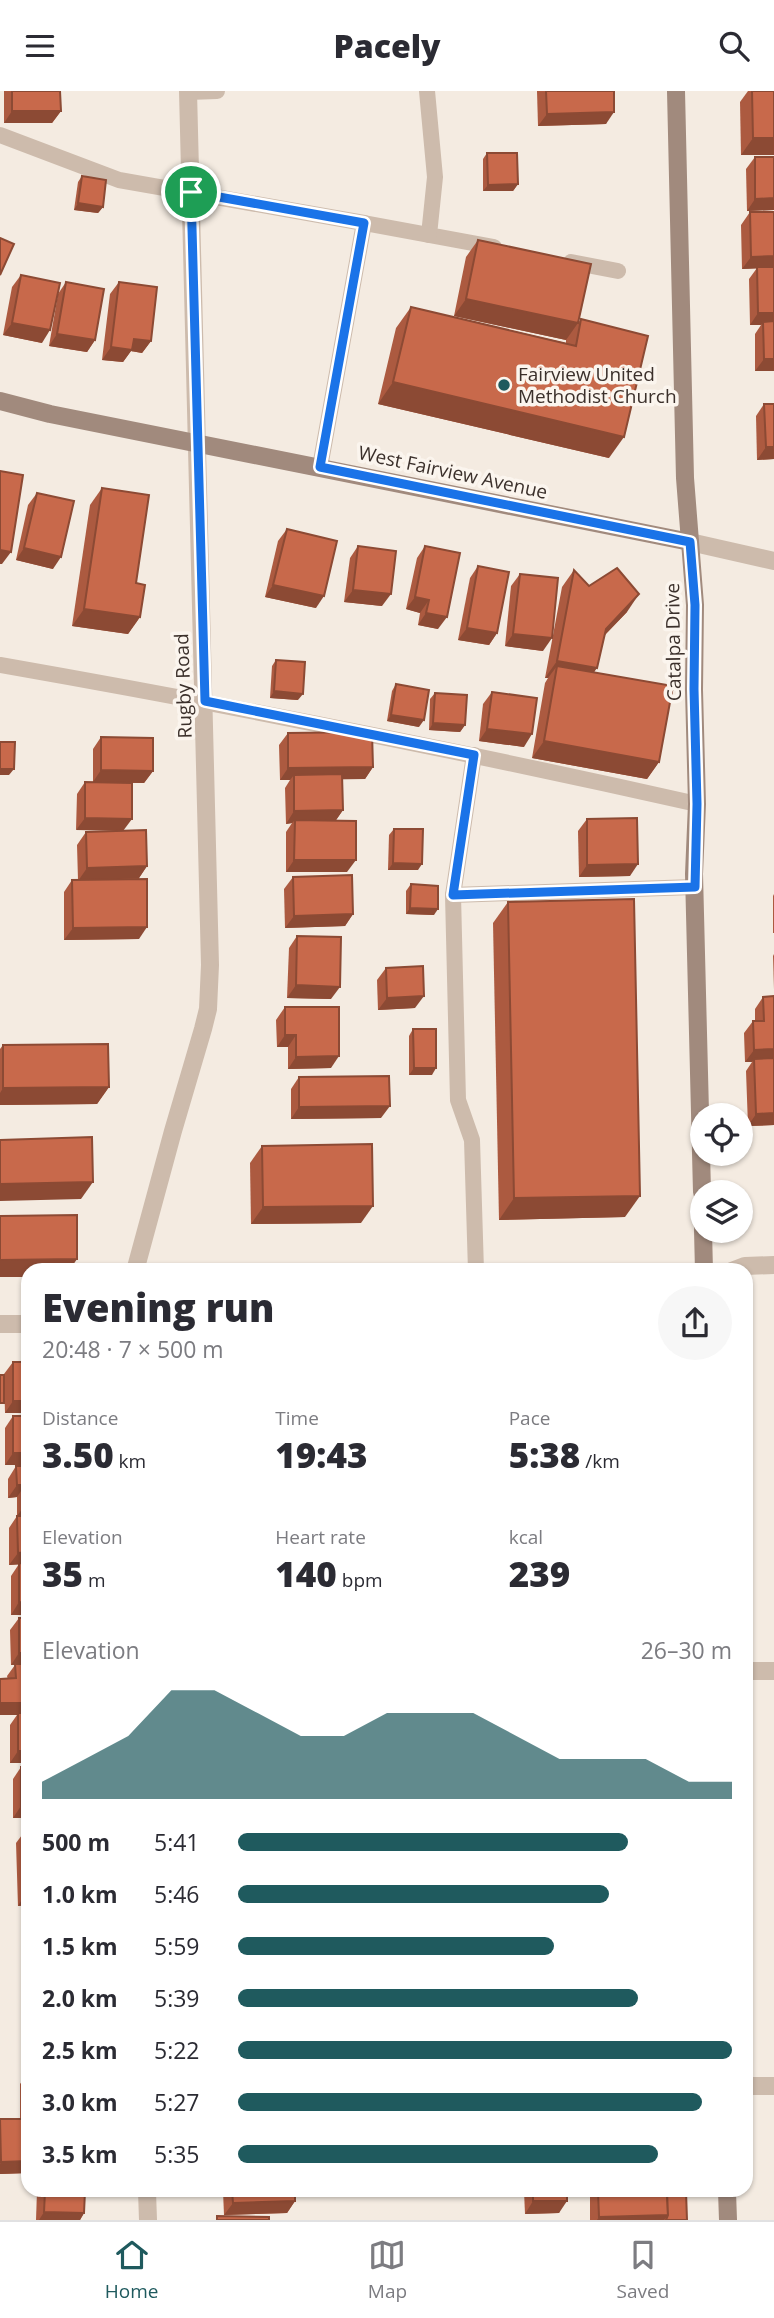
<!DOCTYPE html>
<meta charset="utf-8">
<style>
:root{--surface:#fff;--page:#f7f7f7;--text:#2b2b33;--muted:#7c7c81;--line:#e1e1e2;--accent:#1f5a5e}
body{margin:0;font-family:"Open Sans",sans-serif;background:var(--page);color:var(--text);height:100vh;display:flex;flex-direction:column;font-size:26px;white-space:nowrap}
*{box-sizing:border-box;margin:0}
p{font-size:23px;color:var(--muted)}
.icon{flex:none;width:38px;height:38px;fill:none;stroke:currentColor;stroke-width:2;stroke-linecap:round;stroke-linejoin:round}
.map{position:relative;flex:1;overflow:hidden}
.details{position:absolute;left:21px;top:1172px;width:732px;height:934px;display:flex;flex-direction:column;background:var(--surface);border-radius:21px;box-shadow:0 2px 5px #0004}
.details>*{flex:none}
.tools{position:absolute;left:690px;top:1012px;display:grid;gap:14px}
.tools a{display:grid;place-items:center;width:63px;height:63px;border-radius:50%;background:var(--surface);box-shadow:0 2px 5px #0004;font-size:35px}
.pin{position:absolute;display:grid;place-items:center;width:60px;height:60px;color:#fff;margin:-30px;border:4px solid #fff;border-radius:50%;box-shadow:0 2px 7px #0007}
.round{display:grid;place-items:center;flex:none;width:74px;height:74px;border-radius:37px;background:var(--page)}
.overview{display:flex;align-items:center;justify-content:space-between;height:119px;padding:0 21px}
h1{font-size:38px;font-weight:800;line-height:52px}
.metrics{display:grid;grid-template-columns:repeat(3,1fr);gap:10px;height:119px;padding:7px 21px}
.metrics div{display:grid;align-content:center}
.metrics b{font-size:35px;font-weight:800}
.metrics small{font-size:19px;font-weight:400}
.metrics p{font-size:19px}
.chart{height:196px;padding:14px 21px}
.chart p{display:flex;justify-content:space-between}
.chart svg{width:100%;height:126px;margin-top:7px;fill:var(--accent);opacity:.7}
ul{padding:0 21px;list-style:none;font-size:23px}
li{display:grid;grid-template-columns:112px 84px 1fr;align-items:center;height:52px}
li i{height:18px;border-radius:9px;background:var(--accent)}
header{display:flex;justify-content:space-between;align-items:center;height:91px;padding:0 21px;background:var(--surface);font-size:32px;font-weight:800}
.menu{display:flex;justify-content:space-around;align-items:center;height:98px;border-top:2px solid var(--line);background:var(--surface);font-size:19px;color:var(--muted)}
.menu a{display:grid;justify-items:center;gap:4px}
.menu .on{color:var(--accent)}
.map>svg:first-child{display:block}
</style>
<header><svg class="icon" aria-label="menu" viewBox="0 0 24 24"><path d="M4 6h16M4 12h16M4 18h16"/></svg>Pacely<svg class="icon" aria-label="search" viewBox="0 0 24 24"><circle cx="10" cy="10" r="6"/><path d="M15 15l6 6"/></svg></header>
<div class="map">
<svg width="774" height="2129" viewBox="0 0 774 2129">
<rect width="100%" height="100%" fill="#f4ebe1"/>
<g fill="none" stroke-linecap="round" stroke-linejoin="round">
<g stroke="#cdbbac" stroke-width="16">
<path d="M427 0 435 86 429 144 494 156"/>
<path d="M188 1 217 0"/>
<path d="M0 44 119 89 364 132 320 376"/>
<path d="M364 132 429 144"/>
<path d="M571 171 618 180"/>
<path d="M0 574C233 615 466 661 697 713"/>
<path d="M453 804 474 664"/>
<path d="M476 1180 472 1049 458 1009 453 804 694 796"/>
</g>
<g stroke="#cdbbac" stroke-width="18">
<path d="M690 451 774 470"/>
<path d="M135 1180 173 1040 203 938 208 918 210 874 188 0"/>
<path d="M732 1180 745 1175 774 1174"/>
<path d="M0 1233H28"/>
<path d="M746 1580H774"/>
<path d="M746 1995H774"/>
<path d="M147 2100 148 2129"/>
</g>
<g stroke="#a18a7d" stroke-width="18">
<path d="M676 0 685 387 695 514 694 599 697 713 694 783 702 1101"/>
<path d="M0 310 50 323 690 451"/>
<path d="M703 1139 704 1180"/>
<path d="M727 2100 728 2129"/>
</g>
</g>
<g fill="#ac5a40">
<path d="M4 0H60L61 20 52 32H4Z"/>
<path d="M537 0H614L606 33 538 35Z"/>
<path d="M748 0H774V64H741L740 11Z"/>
<path d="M487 62 518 93 513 100H483V68Z"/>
<path d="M755 66H774V119L747 120 746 78Z"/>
<path d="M82 85 103 116 98 122 74 119 78 91Z"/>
<path d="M750 121H774V280H755V243L761 234H750L749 188 757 177 742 178 741 134Z"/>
<path d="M478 149 578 232 581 228 609 367 378 313 396 237 411 216 566 252V249L454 225 466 166Z"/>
<path d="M21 184 42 252 3 244 12 196Z"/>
<path d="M66 191 95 249 87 261 49 255 58 203Z"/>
<path d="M119 191 151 250 142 262 131 260 123 271 102 269 110 203Z"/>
<path d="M764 313H774V368L757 369 756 325Z"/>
<path d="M102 397 136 492 140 526 128 543 72 535 90 414Z"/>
<path d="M37 402 53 478 16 469 28 414Z"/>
<path d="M287 438 316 517 265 506 278 450Z"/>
<path d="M358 455 382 515 344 511 350 467Z"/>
<path d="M425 455 438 538 418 534 420 522 406 518 417 467Z"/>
<path d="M478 475 497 542 489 554 458 549 470 487Z"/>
<path d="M574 479 589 495 627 521 605 544 594 581 659 671 647 688 532 667 545 592 548 587H545L562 496Z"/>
<path d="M520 483 543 560 505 555 511 495Z"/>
<path d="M276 569 298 609 270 607 272 575Z"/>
<path d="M396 593 419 636 387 630 392 600Z"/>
<path d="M492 601 524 656 479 650 483 613Z"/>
<path d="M435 602 465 634 460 641 429 639 430 608Z"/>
<path d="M288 642 373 676 365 688H342L343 719 336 729 347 781H286V741L292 732 286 733 285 697 290 689H280L279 654Z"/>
<path d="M101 646 153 680 144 692H132L76 739 77 703 85 691H93V658Z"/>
<path d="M587 728 630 785 579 786 578 740Z"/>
<path d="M394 738 418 779H388L389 744Z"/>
<path d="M86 741 147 775 139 787V848L64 849V801L72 789H78L77 754Z"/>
<path d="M293 786 353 823 345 835 285 837 284 798Z"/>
<path d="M411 793 434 824 406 823V800Z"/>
<path d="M774 803V842H773V805Z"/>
<path d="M508 811 625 1126 499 1129 493 832Z"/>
<path d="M297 845 331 908 287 907 289 857Z"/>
<path d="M774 863V899L773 865Z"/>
<path d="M386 877 415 917 378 919 377 889Z"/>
<path d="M763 906 774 1034 748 1035 746 980 752 971H745L744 942 753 930H755V918Z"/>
<path d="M285 916 331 977 288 978V956H277L276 929Z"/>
<path d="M413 938 432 984H409V945Z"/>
<path d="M3 954 109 996 97 1013 0 1014V958Z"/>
<path d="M299 986 381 1027 291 1028V998Z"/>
<path d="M262 1055 361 1132 251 1133 250 1072Z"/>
<path d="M13 1271 28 1322H5L4 1283Z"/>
<path d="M13 1325 28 1374H5V1337Z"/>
<path d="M16 1375H28V1425H17V1406L8 1407V1388Z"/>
<path d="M17 1425 28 1524H11V1485L19 1473 9 1474V1437Z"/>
<path d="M19 1527 28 1672H10V1634L17 1624 7 1585 15 1574H11L10 1539Z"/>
<path d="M21 1676 28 1727H13V1688Z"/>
<path d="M25 1740 28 1814 18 1815 16 1752Z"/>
<path d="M28 1865V1930L23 1931 22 1874Z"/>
<path d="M28 1938V1969H24L23 1944Z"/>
<path d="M28 1982V2082L0 2083V2028H20V1993Z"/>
<path d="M37 2100H85L84 2122 80 2129H36Z"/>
<path d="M223 2100H295V2110L287 2122 224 2124Z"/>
<path d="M524 2100H567L559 2122 525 2123Z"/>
<path d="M590 2100H686L687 2129H590Z"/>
</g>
<g fill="#8c4a34">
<path d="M12 20H61L52 32H4Z"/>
<path d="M614 21 606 33 538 35 547 23Z"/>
<path d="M753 47H774V64H741Z"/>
<path d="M518 93 513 100H483L488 94Z"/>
<path d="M774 107V119L747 120 755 108Z"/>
<path d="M78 112 103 116 98 122 74 119Z"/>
<path d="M774 165V177L742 178 751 166Z"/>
<path d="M466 208 578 232 566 249 454 225Z"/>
<path d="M758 222H774V234L763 231 761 234H750Z"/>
<path d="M12 232 50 239 42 252 3 244Z"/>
<path d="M57 243 95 249 87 261 49 255Z"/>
<path d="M134 248 151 250 142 262 131 260 123 271 102 269 111 256Z"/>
<path d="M764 268H774V280H755Z"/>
<path d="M393 291 624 346 609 367 378 313Z"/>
<path d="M766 356H774V368L757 369Z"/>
<path d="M24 457 61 466 53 478 16 469Z"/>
<path d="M0 459 11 461 2 473H0Z"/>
<path d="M273 494 324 505 316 517 265 506Z"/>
<path d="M353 499 391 503 382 515 344 511Z"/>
<path d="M639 503 627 521 594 555 606 538Z"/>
<path d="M415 506 429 509 420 522 406 518Z"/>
<path d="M84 518 140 526 128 543 72 535Z"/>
<path d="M426 522 447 526 438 538 418 534Z"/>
<path d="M467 537 497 542 489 554 458 549Z"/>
<path d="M513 543 552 547 543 560 505 555Z"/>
<path d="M557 570 597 577 585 594 557 575 548 587H545Z"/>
<path d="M274 600 303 603 298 609 270 607Z"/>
<path d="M391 624 424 629 419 636 387 630Z"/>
<path d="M433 632 465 634 460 641 429 639Z"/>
<path d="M487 638 532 643 524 656 479 650Z"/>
<path d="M544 650 659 671 647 688 532 667Z"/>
<path d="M373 676 365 688 294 689V684L290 689H280L288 677Z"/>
<path d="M0 678H14L9 684H0Z"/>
<path d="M101 679 153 680 144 692 93 691Z"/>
<path d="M343 719 334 732 295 729 292 732 286 733 294 720Z"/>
<path d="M85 727 132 728 123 740 76 739Z"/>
<path d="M294 769H356L347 781H286Z"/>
<path d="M393 772 422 773 418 779H388Z"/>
<path d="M638 773 630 785 579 786 587 774Z"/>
<path d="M147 775 139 787 78 790 87 777Z"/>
<path d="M410 817 438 818 434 824 406 823Z"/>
<path d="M353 823 345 835 285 837 294 825Z"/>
<path d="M147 836 139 848 64 849 73 837Z"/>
<path d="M296 894 340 896 331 908 287 907Z"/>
<path d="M424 905 415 917 378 919 387 907Z"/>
<path d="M285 944H296L288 956H277Z"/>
<path d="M774 958V970L754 968 752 971H745L754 959Z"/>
<path d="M339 965 331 977 288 978 296 966Z"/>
<path d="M414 977H436L432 984H409Z"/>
<path d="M109 996 97 1013 0 1014V1002L3 997Z"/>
<path d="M390 1015 381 1027 291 1028 299 1016Z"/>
<path d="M774 1022V1034L748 1035 756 1023Z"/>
<path d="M93 1091 81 1108 0 1110V1093Z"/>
<path d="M640 1105 625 1126 499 1129 514 1107Z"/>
<path d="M373 1115 361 1132 251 1133 263 1116Z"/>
<path d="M77 1168 69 1180H28V1186H0V1169Z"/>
<path d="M13 1310H28V1322H5Z"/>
<path d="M13 1362H28V1374H5Z"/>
<path d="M17 1394H25L17 1406 8 1407Z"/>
<path d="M26 1413H28V1425H17Z"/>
<path d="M28 1461V1473L9 1474 18 1462Z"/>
<path d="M19 1511 28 1512V1524H11Z"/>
<path d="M19 1562H28V1573L11 1574Z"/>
<path d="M0 1612H28V1624L18 1622 17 1624H0Z"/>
<path d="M18 1660H28V1672H10Z"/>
<path d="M21 1715H28V1727H13Z"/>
<path d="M26 1802H28V1814L18 1815Z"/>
<path d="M28 1924V1930L23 1931Z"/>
<path d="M28 2070V2082L0 2083V2073L1 2071Z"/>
<path d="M295 2110 287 2122 224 2124 233 2112Z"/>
<path d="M533 2110H567L559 2122 525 2123Z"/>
<path d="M44 2121 84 2122 80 2129H39Z"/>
<path d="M668 2124 664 2129H597L599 2126Z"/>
</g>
<g fill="#c8694b" stroke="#8c4a34" stroke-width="2">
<path d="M12 0H60L61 20H12Z"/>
<path d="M546 0H614V21L547 23Z"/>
<path d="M752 0H774V47H753Z"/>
<path d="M487 62H517L518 93 488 94Z"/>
<path d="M755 66H774V107L755 108Z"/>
<path d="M82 85 106 89 103 116 78 112Z"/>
<path d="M750 121H774V165L751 166Z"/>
<path d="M0 147 14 153 0 184Z"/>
<path d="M478 149 591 173 578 232 466 208Z"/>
<path d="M757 176H774V222H758Z"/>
<path d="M21 184 60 192 50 239 12 232Z"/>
<path d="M66 191 104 198 95 249 57 243Z"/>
<path d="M119 191 157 196 151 250 134 248 132 259 111 256Z"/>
<path d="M411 216 576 255 581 228 648 245 624 346 393 291Z"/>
<path d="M774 230V268H764L763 231Z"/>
<path d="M764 313H774V356H766Z"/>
<path d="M0 380 23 384 11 461 0 459Z"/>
<path d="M102 397 149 404 136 492 145 494 140 526 84 518Z"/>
<path d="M37 402 74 410 61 466 24 457Z"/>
<path d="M287 438 337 450 324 505 273 494Z"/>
<path d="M358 455 396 460 391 503 353 499Z"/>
<path d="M425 455 460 462 447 526 426 522 429 509 415 506Z"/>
<path d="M478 475 509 481 497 542 467 537Z"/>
<path d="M617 477 639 503 606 538 597 577 557 570 574 479 589 495Z"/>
<path d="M520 483 558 487 552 547 513 543Z"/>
<path d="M276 569 305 571 303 603 274 600Z"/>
<path d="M557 575 673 595 659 671 544 650Z"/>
<path d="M396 593 429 599 424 629 391 624Z"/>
<path d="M492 601 537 607 532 643 487 638Z"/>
<path d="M435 602 467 604 465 634 433 632Z"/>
<path d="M372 641 373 676 288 677V642Z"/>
<path d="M101 646 153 647V680L101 679Z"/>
<path d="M0 651H15L14 678H0Z"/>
<path d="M342 683 343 719 294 720V684Z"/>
<path d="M85 691 132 692V728L85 727Z"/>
<path d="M637 727 638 773 587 774V728Z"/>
<path d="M295 729 356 730V769H294Z"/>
<path d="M394 738H423L422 773 393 772Z"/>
<path d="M146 739 147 775 87 777 86 741Z"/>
<path d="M352 784 353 823 294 825 293 786Z"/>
<path d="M147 788V836L73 837 72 789Z"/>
<path d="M411 793 438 795V818L410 817Z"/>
<path d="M634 808 640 1105 514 1107 508 811Z"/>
<path d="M297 845 341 846 340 896 296 894Z"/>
<path d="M423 875 424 905 387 907 386 877Z"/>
<path d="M774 905V958L754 959 753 930H764L763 906Z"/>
<path d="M285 916H339V965L296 966V944H285Z"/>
<path d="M413 938H436V977H414Z"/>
<path d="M108 953 109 996 3 997V954Z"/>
<path d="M774 967V1022L756 1023 754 968Z"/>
<path d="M389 985 390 1015 299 1016V986Z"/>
<path d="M92 1046 93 1091 0 1093V1049Z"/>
<path d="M372 1053 373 1115 263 1116 262 1055Z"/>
<path d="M77 1124V1168L0 1169V1125Z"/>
<rect x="13" y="1271" width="15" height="39"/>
<rect x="0" y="1284" width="4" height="28"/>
<rect x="13" y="1325" width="15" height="37"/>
<path d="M16 1375H28V1413H26L25 1394H17Z"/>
<path d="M17 1425H28V1461L18 1462Z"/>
<path d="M19 1472 28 1473V1512L19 1511Z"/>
<rect x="19" y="1527" width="9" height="35"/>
<path d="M15 1573H28V1612H0V1588L16 1587Z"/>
<rect x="18" y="1622" width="10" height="38"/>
<rect x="21" y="1676" width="7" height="39"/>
<path d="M25 1740H28V1802H26Z"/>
<path d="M0 2028H28V2070L1 2071Z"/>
<path d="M45 2100H85L84 2122 44 2121Z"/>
<path d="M232 2100H295V2110L233 2112Z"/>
<rect x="533" y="2100" width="34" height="10"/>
<path d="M598 2100H667L668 2124 599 2126Z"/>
<path d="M667 2100H686L687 2129H666L668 2124Z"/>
<path d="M217 2125 269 2126V2129H217Z"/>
</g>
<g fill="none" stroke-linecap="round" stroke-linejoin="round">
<defs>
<path id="route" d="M191 101 364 132 320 376 690 451 695 514 694 598 697 713 695 796 453 804 474 664 205 610Z"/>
</defs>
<use href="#route" stroke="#fff" stroke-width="14"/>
<use href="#route" stroke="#1a73e8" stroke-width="9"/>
</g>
<circle fill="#1f5a5e" stroke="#fbf5ee" stroke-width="2.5" cx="504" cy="294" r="7"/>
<g text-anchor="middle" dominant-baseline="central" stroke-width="7" stroke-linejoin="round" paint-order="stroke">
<g font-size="19" fill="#3b302b" stroke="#fbf5ee" text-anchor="start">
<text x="518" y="283">Fairview United<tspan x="518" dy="22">Methodist Church</tspan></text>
</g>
<g font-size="19" fill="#3b302b" stroke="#fbf5ee">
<text transform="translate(453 381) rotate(12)">West Fairview Avenue</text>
<text transform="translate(673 551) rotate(-91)">Catalpa Drive</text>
<text transform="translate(183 595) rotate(-92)">Rugby Road</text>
</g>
</g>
</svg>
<div class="tools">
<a><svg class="icon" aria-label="locate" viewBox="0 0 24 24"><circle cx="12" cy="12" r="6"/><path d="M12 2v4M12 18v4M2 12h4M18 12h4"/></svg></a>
<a><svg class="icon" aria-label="layers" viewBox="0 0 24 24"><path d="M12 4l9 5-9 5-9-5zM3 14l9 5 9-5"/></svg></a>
</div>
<div class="pin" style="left:191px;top:101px;background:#1e9e55"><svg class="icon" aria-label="arrive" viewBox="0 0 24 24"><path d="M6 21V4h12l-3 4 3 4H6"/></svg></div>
<section class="details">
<div class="overview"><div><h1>Evening run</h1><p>20:48 · 7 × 500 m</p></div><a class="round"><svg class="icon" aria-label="share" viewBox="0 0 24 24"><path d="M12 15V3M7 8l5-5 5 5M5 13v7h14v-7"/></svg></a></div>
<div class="metrics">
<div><p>Distance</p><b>3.50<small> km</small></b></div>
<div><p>Time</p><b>19:43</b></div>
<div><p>Pace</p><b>5:38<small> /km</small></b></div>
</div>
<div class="metrics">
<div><p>Elevation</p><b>35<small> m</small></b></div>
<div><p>Heart rate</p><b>140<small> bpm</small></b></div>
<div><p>kcal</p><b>239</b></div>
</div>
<div class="chart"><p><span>Elevation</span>26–30 m</p>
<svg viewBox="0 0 160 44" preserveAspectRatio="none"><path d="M0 44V38L10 30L20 22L30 6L40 6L50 14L60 22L70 22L80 14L90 14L100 14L110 22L120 30L130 30L140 30L150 38L160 38V44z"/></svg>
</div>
<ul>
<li><b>500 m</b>5:41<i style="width:79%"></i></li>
<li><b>1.0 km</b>5:46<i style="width:75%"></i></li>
<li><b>1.5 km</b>5:59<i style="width:64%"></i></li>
<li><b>2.0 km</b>5:39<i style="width:81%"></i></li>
<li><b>2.5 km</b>5:22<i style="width:100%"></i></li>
<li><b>3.0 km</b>5:27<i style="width:94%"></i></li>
<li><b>3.5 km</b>5:35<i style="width:85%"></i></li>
</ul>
</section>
</div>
<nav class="menu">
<a class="on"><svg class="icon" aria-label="home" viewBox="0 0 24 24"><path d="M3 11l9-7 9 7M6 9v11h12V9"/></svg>Home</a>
<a><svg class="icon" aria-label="map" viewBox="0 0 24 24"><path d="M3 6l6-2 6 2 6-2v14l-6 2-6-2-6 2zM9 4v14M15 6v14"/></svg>Map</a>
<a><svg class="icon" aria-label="saved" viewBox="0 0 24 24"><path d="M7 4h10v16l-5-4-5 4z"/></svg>Saved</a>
</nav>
